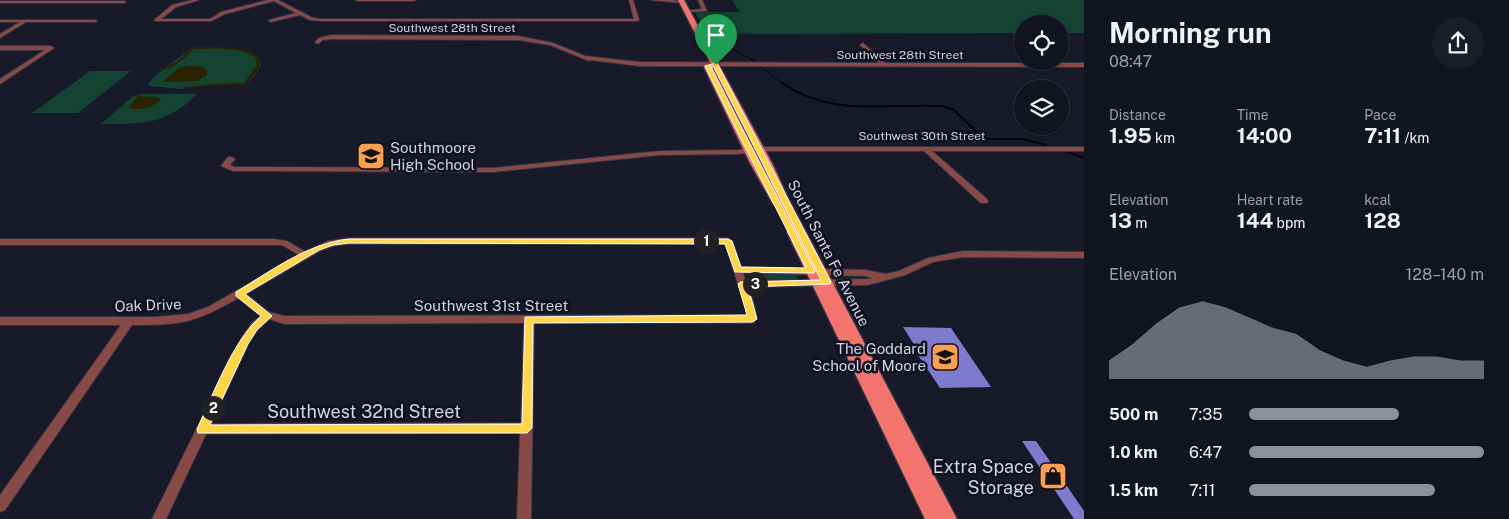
<!DOCTYPE html>
<meta charset="utf-8">
<style>
:root{--surface:#121420;--page:#1b1d29;--text:#f1f3f6;--muted:#9c9ea5;--line:#31333e;--accent:#8c9099}
body{margin:0;font-family:"Public Sans",sans-serif;background:var(--page);color:var(--text);height:100vh;display:flex;flex-direction:column;font-size:19px;white-space:nowrap}
*{box-sizing:border-box;margin:0}
p{font-size:16px;color:var(--muted)}
.icon{flex:none;width:28px;height:28px;fill:none;stroke:currentColor;stroke-width:2;stroke-linecap:round;stroke-linejoin:round}
.map{position:relative;flex:1;overflow:hidden}
.side{display:flex;flex-direction:column;background:var(--surface);width:425px}
.side>*{flex:none}
.fabs{position:absolute;left:1014px;top:15px;display:grid;gap:10px}
.fabs a{display:grid;place-items:center;width:55px;height:55px;border-radius:50%;background:var(--surface);box-shadow:0 1px 4px #0004,0 0 0 1px var(--line);font-size:25px}
.pin{position:absolute;display:grid;place-items:center;width:42px;height:42px;color:#fff;margin:-51px -21px;border-radius:50% 50% 50% 0;rotate:-45deg;box-shadow:0 0 5px #0007}
.pin .icon{rotate:45deg}
.km{position:absolute;width:25px;height:25px;margin:-12px;border-radius:50%;background:#222;color:#fff;font-size:14px;line-height:25px;text-align:center}
.round{display:grid;place-items:center;flex:none;width:52px;height:52px;border-radius:26px;background:var(--page)}
.head{display:flex;align-items:center;justify-content:space-between;height:85px;padding:0 25px}
h1{font-size:28px;font-weight:700;line-height:38px}
.metrics{display:grid;grid-template-columns:repeat(3,1fr);gap:8px;height:85px;padding:5px 25px}
.metrics div{display:grid;align-content:center}
.metrics b{font-size:21px;font-weight:700}
.metrics small{font-size:14px;font-weight:400}
.metrics p{font-size:14px}
.chart{height:140px;padding:10px 25px}
.chart p{display:flex;justify-content:space-between}
.chart svg{width:100%;height:90px;margin-top:5px;fill:var(--accent);opacity:.7}
ul{padding:0 25px;list-style:none;font-size:16px}
li{display:grid;grid-template-columns:80px 60px 1fr;align-items:center;height:38px}
li i{height:12px;border-radius:6px;background:var(--accent)}
main{display:flex;flex:1;min-height:0}
.map>svg:first-child{display:block}
</style>
<main>
<div class="map">
<svg width="1084" height="519" viewBox="0 0 1084 519">
<rect width="100%" height="100%" fill="#181a2a"/>
<g fill="#144431">
<path d="M732 0H1084V33H1060V24H1022V33L761 34 723 33 720 30H705L695 12H740Z"/>
<path d="M192 47C205 47 267 44 260 67 258 73 251 80 246 85H212L182 89 149 86 148 83C161 69 177 61 192 47Z"/>
<path d="M90 71H131L78 113H32Z"/>
<path d="M142 94H197C167 125 142 124 101 124L132 97Z"/>
<path d="M761 273H791L797 276 798 280 795 282H764L758 279 757 275Z"/>
</g>
<g fill="#2a2202">
<path d="M192 47C210 47 249 44 260 59L259 69 246 85H212L182 89 184 87 212 84 244 83 257 65 255 57C238 46 214 49 194 49 185 57 173 70 160 70L178 61Z"/>
<path d="M192 66 203 67 207 71V75L198 81 162 82 180 67Z"/>
<path d="M138 96 161 98C156 108 138 111 128 108Z"/>
</g>
<g fill="none" stroke-linecap="round" stroke-linejoin="round">
<g stroke="#000809" stroke-width="1">
<path d="M707 37 713 38 758 63"/>
<path d="M761 67 782 83"/>
</g>
<g stroke="#000809" stroke-width="2">
<path d="M781 82C830 118 886 103 943 106L954 110 979 134 988 139H1022L1046 145"/>
<path d="M1066 151 1084 158"/>
</g>
</g>
<g fill="#807ace">
<path d="M903 327 951 328 991 387 940 388 912 346H915Z"/>
<path d="M1022 441H1036L1084 511V519H1074Z"/>
</g>
<g fill="none" stroke-linecap="round" stroke-linejoin="round">
<defs>
<g id="minor">
<path d="M192 0H199L176 7 161 19H210L221 12 268 0H278L313 18 321 19H634L629 0H633L639 20 637 21H321L310 20 300 15 271 22 269 21V20L296 13 274 1 225 14 211 21H156L154 20 172 5Z"/>
<path d="M356 0H416L414 1H358Z"/>
<path d="M651 0H672L684 2 682 3Z"/>
<path d="M698 0H702L707 11 685 12V11L702 9Z"/>
<path d="M0 1H124L126 2 124 3H0Z"/>
<path d="M0 20H95L97 21 95 22H26L0 38V34L20 22H0Z"/>
<path d="M331 35 518 36 553 43 585 56 639 62 879 63 861 46 860 45 863 43 885 63H1084V67L639 66 591 60 589 61 550 45 518 40 331 39 323 40 318 44 315 42 319 38Z"/>
<path d="M0 46H51L54 48 0 84V79L45 50H0Z"/>
<path d="M755 147H1084V151H932L987 199 988 201 987 203H981L924 151H760L738 154 660 155 493 172 233 171 221 166 228 157H231L235 159 230 165 234 167 493 168 660 151 738 150Z"/>
<path d="M349 238H728L732 241 741 267 865 270 886 274 899 271 928 258 963 251 1084 252V258L963 257 933 262 905 275 868 285 748 287C752 298 758 311 755 322L752 323H534L531 519H517L520 433 206 434 166 519H152L239 343 251 324 261 316 238 298C223 307 208 315 191 320 173 325 151 325 132 325L5 510 0 512V495L121 325H0V317H155L188 314 208 307 299 255 282 245H0V239H274L287 241 306 252 328 241ZM349 244H725L745 306 747 315 284 316 269 312 246 294 320 251 333 246ZM743 273 865 276 873 278 868 279 746 281ZM269 319 284 324 524 323 521 423 211 424 248 344 257 330Z"/>
</g>
<path id="major" d="M678 0H684L773 165 788 198 957 519H925L787 232 788 230 794 229 782 206 778 207 773 204 749 161 704 67 705 65 712 67 772 185 763 165Z"/>
</defs>
<use href="#minor" stroke="#323443" stroke-width="2"/>
<use href="#major" stroke="#323443" stroke-width="3"/>
<use href="#minor" fill="#874a46" fill-rule="evenodd"/>
<use href="#major" fill="#f4756f" fill-rule="evenodd"/>
</g>
<path fill="#ffd54a" stroke="#fff" fill-rule="evenodd" d="M716 63 718 65 831 282 830 284 748 287 757 319 752 322 533 323 532 428 527 433H198L197 429C213 395 233 340 261 316L236 296V292C271 271 308 243 349 239H728L732 241 741 267 806 268C772 200 738 134 705 66ZM711 67H714L821 280 740 282 738 284 747 315 525 317 522 424 210 425 248 344 257 330 272 316 245 294 319 250 333 245 349 243 725 244 735 272 814 273 815 271C781 203 745 136 711 67Z"/>
<defs>
<symbol id="school-square" viewBox="-11 -11 22 22"><rect x="-9" y="-9" width="18" height="18" rx="4" fill="#fa9f4e" stroke="#0f1120"/><path d="M0-5L7-2L0 1L-7-2ZM-4 1L0 2.5L4 1V4Q0 6-4 4Z" fill="#111"/></symbol>
<symbol id="shop-square" viewBox="-11 -11 22 22"><rect x="-9" y="-9" width="18" height="18" rx="4" fill="#fa9f4e" stroke="#0f1120"/><path d="M-5-2.5h2.3a2.7 3.5 0 0 1 5.4 0H5L5.5 6h-11ZM-1.5-2.5h3a1.5 2.3 0 0 0-3 0Z" fill="#111"/></symbol>
</defs>
<g fill-rule="evenodd">
<use href="#school-square" x="355" y="140" width="32" height="32"/>
<use href="#school-square" x="929" y="341" width="32" height="32"/>
<use href="#shop-square" x="1037" y="460" width="32" height="32"/>
</g>
<g text-anchor="middle" dominant-baseline="central" stroke-width="5" stroke-linejoin="round" paint-order="stroke">
<g font-size="12" fill="#d2d4df" stroke="#0f1120">
<text x="452" y="28">Southwest 28th Street</text>
<text x="900" y="55">Southwest 28th Street</text>
<text x="922" y="136">Southwest 30th Street</text>
</g>
<g font-size="15" fill="#d2d4df" stroke="#0f1120" text-anchor="start">
<text x="390" y="147">Southmoore<tspan x="390" dy="17">High School</tspan></text>
<text x="926" y="348" text-anchor="end">The Goddard<tspan x="926" dy="17">School of Moore</tspan></text>
</g>
<g font-size="15" fill="#d2d4df" stroke="#0f1120">
<text transform="translate(829 253) rotate(63)">South Santa Fe Avenue</text>
<text transform="translate(148 305) rotate(-2)">Oak Drive</text>
<text x="491" y="305">Southwest 31st Street</text>
</g>
<g font-size="18" fill="#d2d4df" stroke="#0f1120">
<text x="364" y="411">Southwest 32nd Street</text>
</g>
<g font-size="18" fill="#d2d4df" stroke="#0f1120" text-anchor="end">
<text x="1034" y="466">Extra Space<tspan x="1034" dy="21">Storage</tspan></text>
</g>
</g>
</svg>
<div class="fabs">
<a><svg class="icon" aria-label="locate" viewBox="0 0 24 24"><circle cx="12" cy="12" r="6"/><path d="M12 2v4M12 18v4M2 12h4M18 12h4"/></svg></a>
<a><svg class="icon" aria-label="layers" viewBox="0 0 24 24"><path d="M12 4l9 5-9 5-9-5zM3 14l9 5 9-5"/></svg></a>
</div>
<div class="pin" style="left:716px;top:65px;background:#1e9e55"><svg class="icon" aria-label="arrive" viewBox="0 0 24 24"><path d="M6 21V4h12l-3 4 3 4H6"/></svg></div>
<b class="km" style="left:706px;top:241px">1</b>
<b class="km" style="left:213px;top:408px">2</b>
<b class="km" style="left:755px;top:284px">3</b>
</div>
<section class="side">
<div class="head"><div><h1>Morning run</h1><p>08:47</p></div><a class="round"><svg class="icon" aria-label="share" viewBox="0 0 24 24"><path d="M12 15V3M7 8l5-5 5 5M5 13v7h14v-7"/></svg></a></div>
<div class="metrics">
<div><p>Distance</p><b>1.95<small> km</small></b></div>
<div><p>Time</p><b>14:00</b></div>
<div><p>Pace</p><b>7:11<small> /km</small></b></div>
</div>
<div class="metrics">
<div><p>Elevation</p><b>13<small> m</small></b></div>
<div><p>Heart rate</p><b>144<small> bpm</small></b></div>
<div><p>kcal</p><b>128</b></div>
</div>
<div class="chart"><p><span>Elevation</span>128–140 m</p>
<svg viewBox="0 0 160 44" preserveAspectRatio="none"><path d="M0 44V35L10 27L20 17L30 9L40 6L50 9L60 14L70 19L80 22L90 30L100 35L110 38L120 35L130 33L140 33L150 35L160 35V44z"/></svg>
</div>
<ul>
<li><b>500 m</b>7:35<i style="width:64%"></i></li>
<li><b>1.0 km</b>6:47<i style="width:100%"></i></li>
<li><b>1.5 km</b>7:11<i style="width:79%"></i></li>
</ul>
</section>
</main>
